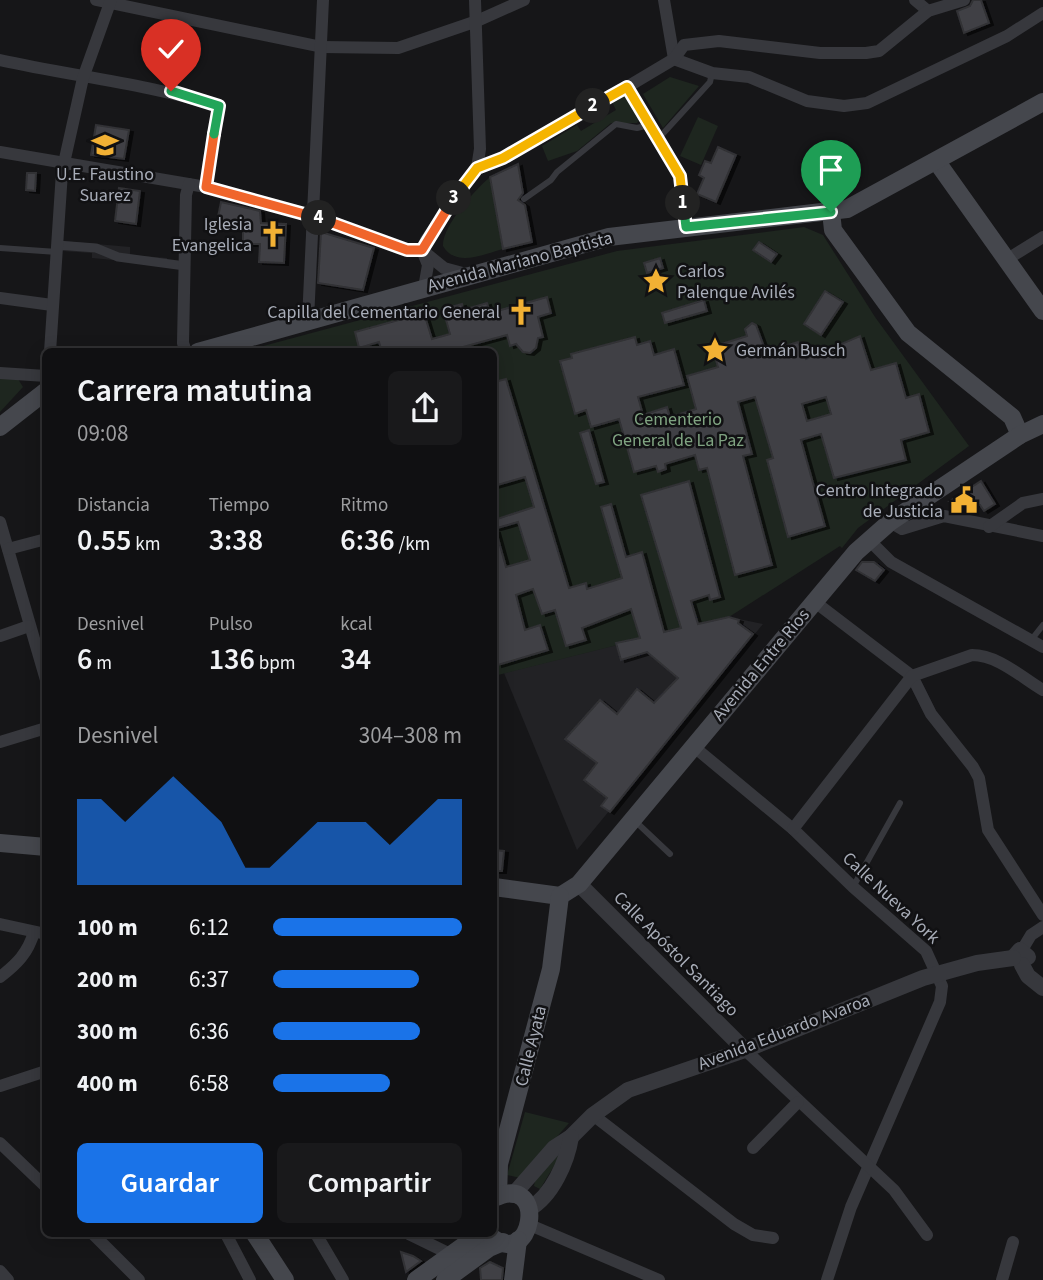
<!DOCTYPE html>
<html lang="es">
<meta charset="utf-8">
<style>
:root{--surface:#101012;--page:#19191b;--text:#f1f3f6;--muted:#9c9d9f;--line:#303032;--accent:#1a73e8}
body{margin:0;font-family:"Source Sans 3",sans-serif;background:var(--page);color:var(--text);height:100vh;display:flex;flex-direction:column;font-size:26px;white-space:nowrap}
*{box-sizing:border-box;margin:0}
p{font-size:23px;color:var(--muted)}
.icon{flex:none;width:38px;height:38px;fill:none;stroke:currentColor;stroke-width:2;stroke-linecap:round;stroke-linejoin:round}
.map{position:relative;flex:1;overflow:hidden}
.drawer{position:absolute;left:42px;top:348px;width:455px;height:889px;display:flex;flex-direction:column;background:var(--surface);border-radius:10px;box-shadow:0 4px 18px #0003,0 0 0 2px var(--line)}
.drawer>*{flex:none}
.pin{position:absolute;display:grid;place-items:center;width:60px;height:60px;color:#fff;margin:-72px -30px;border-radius:50% 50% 50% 0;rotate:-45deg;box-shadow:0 0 7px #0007}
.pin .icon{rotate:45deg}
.km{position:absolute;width:35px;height:35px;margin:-18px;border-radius:50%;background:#222;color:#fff;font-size:19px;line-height:35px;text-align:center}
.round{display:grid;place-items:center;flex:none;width:74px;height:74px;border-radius:10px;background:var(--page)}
.headline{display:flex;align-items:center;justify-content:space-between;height:119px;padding:0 35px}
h1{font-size:32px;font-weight:600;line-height:52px}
.metrics{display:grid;grid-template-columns:repeat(3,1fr);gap:10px;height:119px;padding:7px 35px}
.metrics div{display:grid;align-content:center}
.metrics b{font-size:30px;font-weight:600}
.metrics small{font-size:19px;font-weight:400}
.metrics p{font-size:19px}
.chart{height:196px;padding:14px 35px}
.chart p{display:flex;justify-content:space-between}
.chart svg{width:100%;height:126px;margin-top:7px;fill:var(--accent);opacity:.7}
.primary-button{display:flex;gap:14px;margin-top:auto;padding:14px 35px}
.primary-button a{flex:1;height:80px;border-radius:10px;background:var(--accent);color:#fff;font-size:28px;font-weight:600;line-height:80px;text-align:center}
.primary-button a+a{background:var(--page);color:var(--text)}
ul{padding:0 35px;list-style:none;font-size:23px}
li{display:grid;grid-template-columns:112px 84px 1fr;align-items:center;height:52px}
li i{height:18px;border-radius:9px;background:var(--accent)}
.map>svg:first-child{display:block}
</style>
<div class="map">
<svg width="1043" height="1280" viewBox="0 0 1043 1280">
<defs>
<filter id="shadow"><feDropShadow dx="4" dy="2" stdDeviation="0" flood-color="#0009"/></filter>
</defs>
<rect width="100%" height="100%" fill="#161618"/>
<g fill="#222225">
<path d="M63 241 130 247V255L167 258V265L92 258V253L62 251Z"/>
<path d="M729 617 763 624 577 850 504 673Z"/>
</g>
<g fill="#1e261f">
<path d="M670 77 699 86 663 128 643 94Z"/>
<path d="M625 96 640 119 637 123H611L577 151 548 161 542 146 577 125 581 131 616 110 612 102Z"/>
<path d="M698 117 718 126 701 165 680 156Z"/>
<path d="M490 177 503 249C484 254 456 268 443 246 442 226 475 190 490 177Z"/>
<path d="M804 227 823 235 875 317 969 446 858 528 842 548 840 546 729 617 494 676V352H241L617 251Z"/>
<path d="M0 376 18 379 23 387 0 412Z"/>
<path d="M525 1112 569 1123 521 1178 507 1175Z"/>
<path d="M568 1143 540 1189 534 1186 535 1181Z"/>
</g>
<g fill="#404145" stroke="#303034" stroke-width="2" fill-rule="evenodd" filter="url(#shadow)">
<path d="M973 0H981L989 23 964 33 957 11 970 6Z"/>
<path d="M96 125 129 130 124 159 91 155Z"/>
<path d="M718 147 736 155 716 202 697 194 704 178 699 175 705 161 711 163Z"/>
<path d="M518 164 523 193 518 200 525 205 532 242 503 249 490 177Z"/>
<path d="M27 173H36L35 191 26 190Z"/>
<path d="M119 188 140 191 136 224 115 221Z"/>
<path d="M221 202 260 211 261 223 286 224 284 263 259 262 260 244H243V227L217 222Z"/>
<path d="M321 232 374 248 363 290 318 283Z"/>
<path d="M759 242 777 254 771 262 753 250Z"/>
<path d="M660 258 663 268 647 273 644 263Z"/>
<path d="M825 291 843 302 821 335 804 324Z"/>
<path d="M547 297 551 313 538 317 543 337 538 338 536 348 530 353 523 352 516 344 510 346 507 335 463 347 464 352H382L379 342 359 348 355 332 424 313 432 339 450 334 443 309 462 304 463 310 487 303 490 313Z"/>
<path d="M704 300 707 311 665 323 662 313Z"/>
<path d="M752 323 756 325 766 352 798 342 806 359 860 336 871 370 896 363 906 398 919 394 929 432 901 440 906 460 834 478 821 434 801 440 825 526 788 537 767 460 773 458 755 397 738 402 752 454 743 456 772 565 735 575 707 468 699 470 695 455 665 464 666 469 658 472 656 466 634 472 619 419 591 427 586 410 575 414 560 361 572 358 571 354 635 337 637 345 650 341 654 355 674 349 684 385 638 397 643 415 667 407 670 417 696 409 687 376 718 367 712 347 747 336 745 329ZM826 397 831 414 807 421 802 404Z"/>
<path d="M506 379 569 588 586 583 587 589 622 578 601 507 611 504 626 557 642 552 664 632 681 628 641 495 689 481 720 597 710 600 709 595 691 601 698 624 729 617 739 620 738 623 753 634 610 812 601 806 607 798 584 780 597 763 565 739 600 700 617 714 637 689 654 703 678 678 647 652 621 660 616 643 640 638 631 609 582 628 586 640 566 646 555 610 542 614 533 589 516 595 525 630 540 625 548 650 498 665 494 647V531H496L506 567 530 560 518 522 494 529V520L534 507 525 477 494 486V382Z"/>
<path d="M589 430 604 482 596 484 580 433Z"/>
<path d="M981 481 995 504 984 511 980 505 950 501Z"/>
<path d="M862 562H874L884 570 875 581 856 570Z"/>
<path d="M494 850 504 851 502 871H494Z"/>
<path d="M401 1252 413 1256 421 1261 406 1272Z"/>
<path d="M490 1262 503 1268 502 1280H481L480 1268Z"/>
</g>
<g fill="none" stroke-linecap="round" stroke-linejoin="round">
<g stroke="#37383d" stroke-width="6">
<path d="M659 138 710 82 712 73"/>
<path d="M524 199 551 180 557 172 616 124 637 128 649 125"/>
<path d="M0 248 57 252"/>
<path d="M1032 639 1043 625"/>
<path d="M635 821 670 854"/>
<path d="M853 887 900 803"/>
</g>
<path stroke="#37383d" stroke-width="9" d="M57 245 96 248 118 257 185 266"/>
<g stroke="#37383d" stroke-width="12">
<path d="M96 0 322 47 398 48 477 21 524 0"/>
<path d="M475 0 480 149 477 168"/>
<path d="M664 0 674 59"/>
<path d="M915 0 928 11"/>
<path d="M674 59 712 73 749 77 807 101 844 106 867 103 1007 36 1043 13"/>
<path d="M0 60C73 76 148 84 219 106L206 187"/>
<path d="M627 87 680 176 686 227"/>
<path d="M0 152 206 187 312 216 407 250H422L444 268 470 275"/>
<path d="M1006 260 1043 237"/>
<path d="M424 288 428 265 422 250 426 240 477 168 503 158 627 87 674 59 684 45 719 41 820 53H866L879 51 928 11 964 0"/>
<path d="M0 298 52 305"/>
<path d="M308 320 323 0"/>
<path d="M50 352 62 172 83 78 111 0"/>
<path d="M186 352 183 343 186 195 189 184"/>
<path d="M0 373 46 376"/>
<path d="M0 522 46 680"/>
<path d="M890 522 902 529 944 516 1043 536"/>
<path d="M989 527 1023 503 1043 499"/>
<path d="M868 539 891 562 1043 647"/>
<path d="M8 549 46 539"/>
<path d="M815 602 912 676 931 714 973 767 979 778 988 830 1043 915"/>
<path d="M0 636 29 626"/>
<path d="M0 742 46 728"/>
<path d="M693 746 793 829 853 887 926 951 942 986 940 1002 851 1207 827 1280"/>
<path d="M793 829 912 676 972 655C998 655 1021 677 1043 690"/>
<path d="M0 924 46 934"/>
<path d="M1022 950 1031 935 1043 927"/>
<path d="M0 977C17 964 28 953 34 932"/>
<path d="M745 1050 894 1190 927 1235"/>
<path d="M0 1086 46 1071"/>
<path d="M593 1115 734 1224 753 1235 773 1238"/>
<path d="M0 1143 46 1187"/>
<path d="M753 1148 798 1102"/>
<path d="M530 1225 659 1280"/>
<path d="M93 1234 139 1280"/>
<path d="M226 1234 250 1280"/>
<path d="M316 1234 343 1280"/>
<path d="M409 1234 450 1254"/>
<path d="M0 1271 8 1280"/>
<path d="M1002 1280 1013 1242"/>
</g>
<g stroke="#37383d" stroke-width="16">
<path d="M579 884 745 1050"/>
<path d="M1013 958 1020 950 1028 957"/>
<path d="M1022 965 1028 976 1043 988"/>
<path d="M513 1195 554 1148 571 1137 593 1115 628 1090 745 1050 923 978 977 963 1013 958"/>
<path d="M529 1209C552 1196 567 1162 571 1137"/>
</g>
<g stroke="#45474d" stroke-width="18">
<path d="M937 162 1043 311"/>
<path d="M831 212 833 230 908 333 1012 417 1020 435"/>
<path d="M198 352 609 237 847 209 1043 102"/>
<path d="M0 427 46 391"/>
<path d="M0 843 46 847"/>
<path d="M494 887 560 896 579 884 856 552 890 522 1020 435 1043 424"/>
<path d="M498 1196 499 1164 551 969 560 896"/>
<path d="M255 1234 285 1280"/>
<path d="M488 1234C533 1276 550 1171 494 1198"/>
<path d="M416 1280 480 1234"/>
<path d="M445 1280 489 1248 503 1242"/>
<path d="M513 1280 518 1240"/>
</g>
</g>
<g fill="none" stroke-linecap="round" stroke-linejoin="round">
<defs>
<path id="split-1" d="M683 203 686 227 831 212"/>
<path id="split-2" d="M593 106 627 87 680 176 683 203"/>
<path id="split-3" d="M454 198 477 168 503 158 593 106"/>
<path id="split-4" d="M319 218 407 250H422L454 198"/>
<path id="split-5" d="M214 134 206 187 319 218"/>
<path id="split-6" d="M171 91 219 106 214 134"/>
</defs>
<use href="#split-1" stroke="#fff" stroke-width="14"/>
<use href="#split-2" stroke="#fff" stroke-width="14"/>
<use href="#split-3" stroke="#fff" stroke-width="14"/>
<use href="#split-4" stroke="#fff" stroke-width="14"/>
<use href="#split-5" stroke="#fff" stroke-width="14"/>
<use href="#split-6" stroke="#fff" stroke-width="14"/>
<use href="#split-1" stroke="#22a559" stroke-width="9"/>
<use href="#split-2" stroke="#f5b400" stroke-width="9"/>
<use href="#split-3" stroke="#f5b400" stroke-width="9"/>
<use href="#split-4" stroke="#f0652b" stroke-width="9"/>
<use href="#split-5" stroke="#f0652b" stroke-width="9"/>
<use href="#split-6" stroke="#22a559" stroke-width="9"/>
</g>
<defs>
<symbol id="school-bare" viewBox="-9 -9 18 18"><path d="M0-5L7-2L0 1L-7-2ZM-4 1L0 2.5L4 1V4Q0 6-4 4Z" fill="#f2b134" stroke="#111113" stroke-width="2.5" paint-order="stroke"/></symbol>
<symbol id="church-bare" viewBox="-9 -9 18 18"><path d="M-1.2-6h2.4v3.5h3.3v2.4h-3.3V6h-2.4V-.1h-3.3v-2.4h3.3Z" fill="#f2b134" stroke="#111113" stroke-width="2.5" paint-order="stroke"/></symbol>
<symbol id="sight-bare" viewBox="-9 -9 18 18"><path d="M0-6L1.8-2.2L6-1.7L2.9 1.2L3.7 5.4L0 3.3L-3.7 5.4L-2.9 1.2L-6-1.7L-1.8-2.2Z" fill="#f2b134" stroke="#111113" stroke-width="2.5" paint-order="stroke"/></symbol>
<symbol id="civic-bare" viewBox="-9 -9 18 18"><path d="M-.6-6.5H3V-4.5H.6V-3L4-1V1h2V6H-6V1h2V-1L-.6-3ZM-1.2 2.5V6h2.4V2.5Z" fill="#f2b134" stroke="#111113" stroke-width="2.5" paint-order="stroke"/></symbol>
</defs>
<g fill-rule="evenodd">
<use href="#school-bare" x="86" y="126" width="38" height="38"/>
<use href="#church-bare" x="254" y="215" width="38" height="38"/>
<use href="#sight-bare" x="637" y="262" width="38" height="38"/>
<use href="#church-bare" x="502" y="293" width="38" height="38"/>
<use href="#sight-bare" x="696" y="331" width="38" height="38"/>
<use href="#civic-bare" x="945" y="481" width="38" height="38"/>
</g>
<g text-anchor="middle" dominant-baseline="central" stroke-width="5" stroke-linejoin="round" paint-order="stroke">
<g font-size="18" fill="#a8adb8" stroke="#111113" text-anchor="end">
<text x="105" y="174" text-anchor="middle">U.E. Faustino<tspan x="105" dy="21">Suarez</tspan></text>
<text x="252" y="224">Iglesia<tspan x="252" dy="21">Evangelica</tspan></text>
<text x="677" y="271" text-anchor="start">Carlos<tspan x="677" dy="21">Palenque Avilés</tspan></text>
<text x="500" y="312">Capilla del Cementario General</text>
<text x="736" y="350" text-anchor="start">Germán Busch</text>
<text x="943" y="490">Centro Integrado<tspan x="943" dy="21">de Justicia</tspan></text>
</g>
<g font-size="18" fill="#a8adb8" stroke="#111113">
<text transform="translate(520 262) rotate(-15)">Avenida Mariano Baptista</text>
<text transform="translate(761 665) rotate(-50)">Avenida Entre Rios</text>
<text transform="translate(891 898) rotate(43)">Calle Nueva York</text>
<text transform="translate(676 954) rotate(45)">Calle Apóstol Santiago</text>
<text transform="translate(784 1032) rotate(-21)">Avenida Eduardo Avaroa</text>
<text transform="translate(531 1046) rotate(-76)">Calle Ayata</text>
</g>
<g font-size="18" fill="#7fa381" stroke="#111113">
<text x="678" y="419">Cementerio<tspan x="678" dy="21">General de La Paz</tspan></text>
</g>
</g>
</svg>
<div class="pin" style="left:831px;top:212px;background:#1e9e55"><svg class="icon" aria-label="arrive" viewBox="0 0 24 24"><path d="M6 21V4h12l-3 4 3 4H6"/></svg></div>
<div class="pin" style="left:171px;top:91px;background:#d93025"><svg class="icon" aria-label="check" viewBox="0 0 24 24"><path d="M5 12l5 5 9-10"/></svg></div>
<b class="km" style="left:683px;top:203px">1</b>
<b class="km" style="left:593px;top:106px">2</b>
<b class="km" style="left:454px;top:198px">3</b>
<b class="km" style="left:319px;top:218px">4</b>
<section class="drawer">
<div class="headline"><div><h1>Carrera matutina</h1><p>09:08</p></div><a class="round"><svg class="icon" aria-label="share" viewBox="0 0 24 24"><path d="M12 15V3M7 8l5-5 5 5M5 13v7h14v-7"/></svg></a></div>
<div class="metrics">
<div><p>Distancia</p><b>0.55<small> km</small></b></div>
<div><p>Tiempo</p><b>3:38</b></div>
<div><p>Ritmo</p><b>6:36<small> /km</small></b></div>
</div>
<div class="metrics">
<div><p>Desnivel</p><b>6<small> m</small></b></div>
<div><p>Pulso</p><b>136<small> bpm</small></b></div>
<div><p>kcal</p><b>34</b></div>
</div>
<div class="chart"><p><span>Desnivel</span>304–308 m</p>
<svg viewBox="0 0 160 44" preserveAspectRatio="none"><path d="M0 44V14L10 14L20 22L30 14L40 6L50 14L60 22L70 38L80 38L90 30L100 22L110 22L120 22L130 30L140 22L150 14L160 14V44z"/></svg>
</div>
<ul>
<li><b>100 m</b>6:12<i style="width:100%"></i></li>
<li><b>200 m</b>6:37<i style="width:77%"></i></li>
<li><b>300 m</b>6:36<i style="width:78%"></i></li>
<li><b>400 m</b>6:58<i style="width:62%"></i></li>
</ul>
<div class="primary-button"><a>Guardar</a><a>Compartir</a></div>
</section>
</div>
